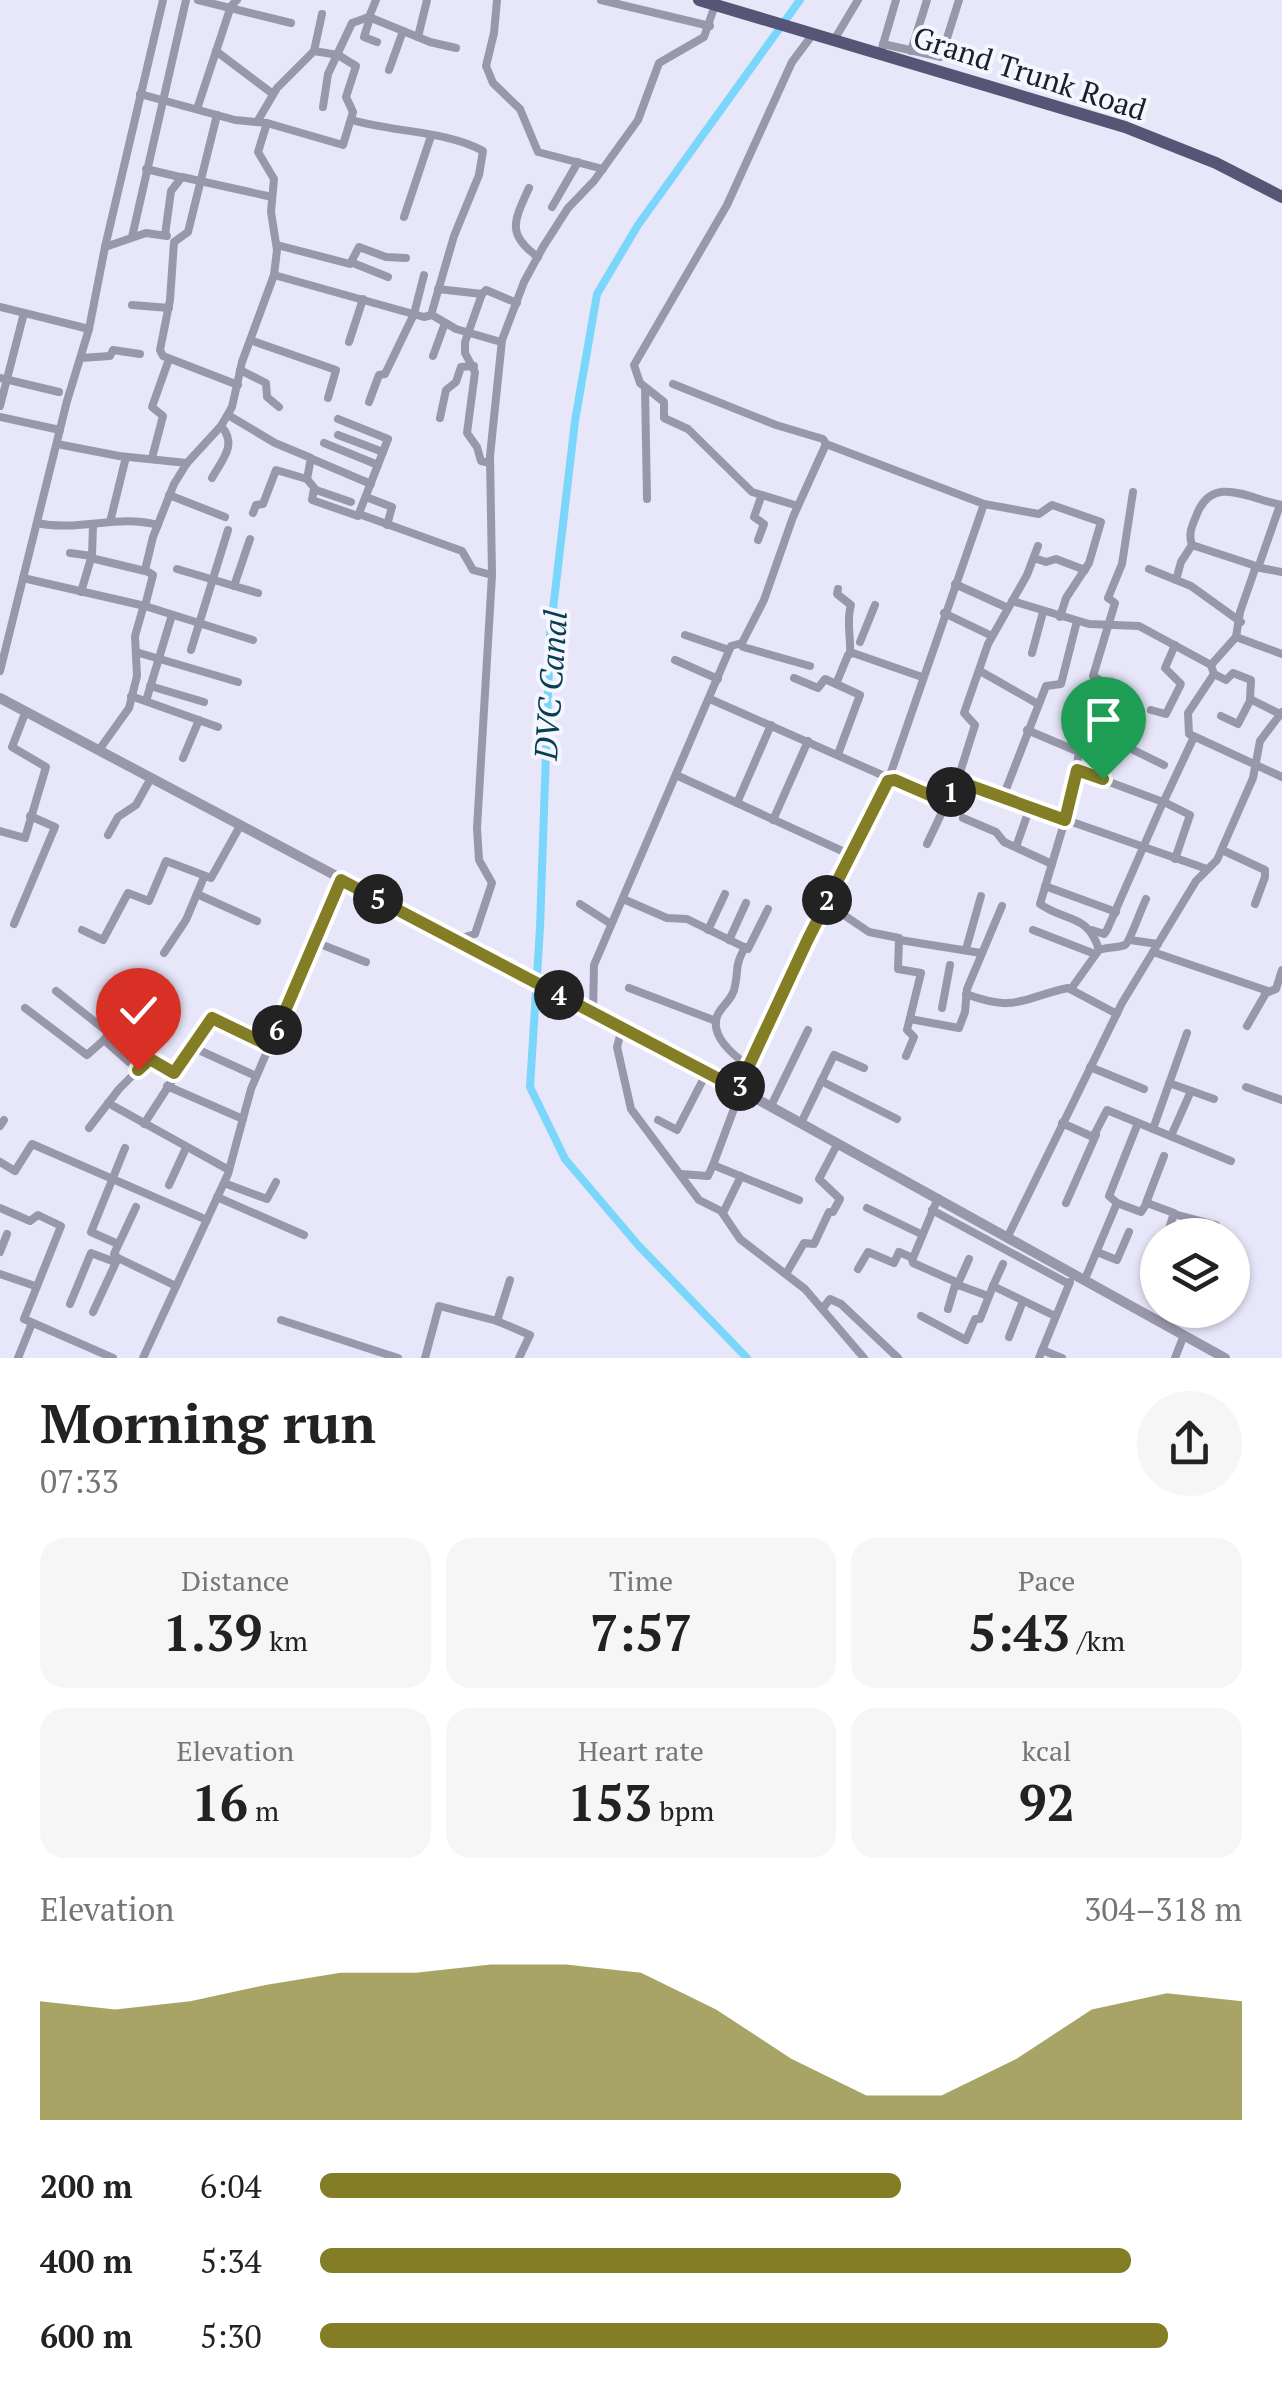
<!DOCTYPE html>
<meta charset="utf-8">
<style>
:root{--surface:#fff;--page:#f6f6f6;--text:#222;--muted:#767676;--accent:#837e26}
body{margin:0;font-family:"PT Serif",serif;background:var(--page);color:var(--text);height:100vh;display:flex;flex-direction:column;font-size:38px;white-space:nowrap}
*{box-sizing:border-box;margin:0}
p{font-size:32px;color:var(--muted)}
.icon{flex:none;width:55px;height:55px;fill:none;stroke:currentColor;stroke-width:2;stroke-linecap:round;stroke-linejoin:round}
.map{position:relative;height:1358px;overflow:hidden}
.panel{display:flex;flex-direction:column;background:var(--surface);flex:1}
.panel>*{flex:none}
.controls{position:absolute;left:1140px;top:1218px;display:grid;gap:20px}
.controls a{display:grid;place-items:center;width:110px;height:110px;border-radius:50%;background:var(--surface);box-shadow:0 2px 8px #0004;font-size:50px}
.pin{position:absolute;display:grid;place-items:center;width:85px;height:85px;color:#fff;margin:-102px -42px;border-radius:50% 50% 50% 0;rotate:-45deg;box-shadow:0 0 10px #0007}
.pin .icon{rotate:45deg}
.km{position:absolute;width:50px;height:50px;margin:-25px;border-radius:50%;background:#222;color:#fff;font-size:28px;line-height:50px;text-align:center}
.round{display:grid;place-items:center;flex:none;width:105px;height:105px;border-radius:52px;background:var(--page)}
.head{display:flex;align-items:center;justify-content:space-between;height:170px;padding:0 40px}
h1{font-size:55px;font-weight:600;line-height:75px}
.stats{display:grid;grid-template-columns:repeat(3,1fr);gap:15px;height:170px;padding:10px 40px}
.stats div{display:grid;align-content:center;border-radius:25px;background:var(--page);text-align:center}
.stats b{font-size:50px;font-weight:600}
.stats small{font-size:28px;font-weight:400}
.stats p{font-size:28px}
.chart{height:280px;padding:20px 40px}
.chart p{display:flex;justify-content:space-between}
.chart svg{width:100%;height:180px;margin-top:10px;fill:var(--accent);opacity:.7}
ul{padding:0 40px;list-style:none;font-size:32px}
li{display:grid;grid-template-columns:160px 120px 1fr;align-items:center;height:75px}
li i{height:25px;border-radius:12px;background:var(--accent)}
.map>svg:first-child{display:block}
</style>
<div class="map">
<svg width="1282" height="1358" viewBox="0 0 1282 1358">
<rect width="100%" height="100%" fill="#e8e7fa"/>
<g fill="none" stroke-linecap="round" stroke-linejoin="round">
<path stroke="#7bd6fb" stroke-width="8" d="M747 1358 638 1245 565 1159 530 1087 540 928 550 635 575 421 597 294 638 225 800 0"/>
<g stroke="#9898aa" stroke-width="8">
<path d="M198 0 291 23"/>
<path d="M497 0 494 33 486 66 493 83 520 109 538 152 603 169"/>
<path d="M601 0 710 26"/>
<path d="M369 17 430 42 456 48"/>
<path d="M366 18 369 21 364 37 377 42"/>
<path d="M418 37 427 0"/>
<path d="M834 40 858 0"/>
<path d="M883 44 941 57 959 0"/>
<path d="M882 48 896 0"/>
<path d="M216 51 273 94"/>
<path d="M314 51 322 14"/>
<path d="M911 51 927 0"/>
<path d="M389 70 403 31"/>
<path d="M140 94 235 120 267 123 343 145 353 112 346 97 356 66 338 55 314 51 277 88 257 122"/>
<path d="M323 107 328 74 352 23 369 17 376 0"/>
<path d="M197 109 231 6 237 0"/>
<path d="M217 115 188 232 174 242 170 300 160 350 163 356 238 385"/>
<path d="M352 120C392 132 448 131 483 151L479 175 454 236 431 315"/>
<path d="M146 169 180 177"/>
<path d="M529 188C514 221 506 234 538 257"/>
<path d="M552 207 578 162"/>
<path d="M404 217 431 136"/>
<path d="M165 235 171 191 182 177 272 197"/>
<path d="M132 237 186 0"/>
<path d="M277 245 350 264 359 247 386 257 406 258"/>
<path d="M105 247 146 233 167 236"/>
<path d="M353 263 388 277"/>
<path d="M274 275 424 317 432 315 456 329 501 342"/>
<path d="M438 289 482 294 486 290 517 303"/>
<path d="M482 294 465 342V353L475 372 467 433 477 447 481 461 490 463"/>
<path d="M132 305 169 308"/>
<path d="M0 307 89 329"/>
<path d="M250 340 336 370 328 398"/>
<path d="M349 342 363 299"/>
<path d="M433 356 445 323"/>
<path d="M81 358 110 356 113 350 140 354"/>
<path d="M240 370 266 383 267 397 279 407"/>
<path d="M0 378 59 392"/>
<path d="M673 384 776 425 823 439 826 444"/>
<path d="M645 388 647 499"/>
<path d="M369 402 379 375 385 374 414 314 424 275"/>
<path d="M0 406 24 313"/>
<path d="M228 415 275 443 311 458 307 479 316 490 351 502"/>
<path d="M0 417 60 430"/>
<path d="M440 418 446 390 456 382 461 367 474 366"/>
<path d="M338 435 383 452"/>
<path d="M324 443 378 465"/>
<path d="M57 444 119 456 187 463"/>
<path d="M152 458 163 416 152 407 169 359"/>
<path d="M312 459 371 484"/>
<path d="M212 478C222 460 238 444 221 426"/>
<path d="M314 489 312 500 358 516 388 439 338 419"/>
<path d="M169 495 225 517"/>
<path d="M366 497 392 507 387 525"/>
<path d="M984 504 1039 514 1052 505 1101 522 1089 563 1066 598 1060 617"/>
<path d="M798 506 752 492 688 429 664 418V402L640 383 634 365 727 205 792 62 813 34"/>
<path d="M253 513 256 505 263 504 276 470 307 479"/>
<path d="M359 514 462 551 473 570 492 575"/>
<path d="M110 522 126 457"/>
<path d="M37 523C78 532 118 514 158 525"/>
<path d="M758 540 764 524 754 517 761 497"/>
<path d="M70 553 92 556"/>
<path d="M91 558 145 571"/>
<path d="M1034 558 1046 562 1056 559 1085 570"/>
<path d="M1259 565 1280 505"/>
<path d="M1255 567 1282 572"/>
<path d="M177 569 258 593"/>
<path d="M1149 569 1191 586 1241 622"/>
<path d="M23 578 145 606 153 575 145 570 153 537 174 484 187 463 221 426 232 407 242 362 274 275 277 250 271 212 274 179 258 152 267 123"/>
<path d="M1176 580 1181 562 1192 545"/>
<path d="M955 584 1008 608"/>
<path d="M234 586 250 539"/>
<path d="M838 589 837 594 851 605C846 620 851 637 850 653"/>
<path d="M81 592 92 555 93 525"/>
<path d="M1012 601 1089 624 1139 626 1211 665 1236 637 1240 612 1255 569 1253 565 1192 545C1188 533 1192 526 1197 514 1213 473 1251 500 1282 505"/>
<path d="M145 606 253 640"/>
<path d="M944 613 992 636"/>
<path d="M685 635 729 650"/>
<path d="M1236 637 1282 654"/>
<path d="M860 642 875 605"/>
<path d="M740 644 743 647 810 666"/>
<path d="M191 650 228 530"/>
<path d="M136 652 238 682"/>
<path d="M1032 653 1043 612"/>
<path d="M675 660 718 679"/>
<path d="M1211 665 1214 674 1188 713 1189 734 1282 777"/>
<path d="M0 671 67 401 89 329 105 247 163 0"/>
<path d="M980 671 1038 704"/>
<path d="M1214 674 1226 680 1233 673 1251 680 1250 699 1280 714"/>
<path d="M794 678 818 688 825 679 860 695 838 754"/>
<path d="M836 684 848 655 853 653 922 677"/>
<path d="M150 686 204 702"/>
<path d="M131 696 218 727"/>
<path d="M710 699 891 779"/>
<path d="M146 701 172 615"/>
<path d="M1151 710 1166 714 1181 684 1165 668 1175 645"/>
<path d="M1221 716 1238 724 1251 699"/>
<path d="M1027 730 1079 752"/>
<path d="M1111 739 1164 765"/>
<path d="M99 750 129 708 137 676 135 636 143 608"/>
<path d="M183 758 199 720"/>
<path d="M1077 770 1163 802 1107 930 1104 934 1092 930"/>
<path d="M676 775 851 855"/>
<path d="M1103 779 1104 759 1130 697 1121 688 1103 681"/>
<path d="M957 782 1207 869"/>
<path d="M1003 797 1046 686 1061 684 1077 621"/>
<path d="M1162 801 1190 815 1175 859"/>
<path d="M737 803 771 725"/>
<path d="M1163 803 1193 739"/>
<path d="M963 818 996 832 1004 842 1052 864"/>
<path d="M773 820 808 741"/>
<path d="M0 831 25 838 46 767 12 747 26 711"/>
<path d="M108 835 118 817 136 805 151 778"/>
<path d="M927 844 944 808V800"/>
<path d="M1016 847 1030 807"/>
<path d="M1222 850 1265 870V877L1255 904"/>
<path d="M1045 886 1116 912"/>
<path d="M197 894 257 921"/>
<path d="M623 899 667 918 687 919 748 949 768 909"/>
<path d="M826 903 869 932 899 938 898 969 921 973 907 1030 914 1037 906 1056"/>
<path d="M580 904 611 924"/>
<path d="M14 924 55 827 30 816"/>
<path d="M82 930 103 940 128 893 149 901 166 861 211 878 240 826"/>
<path d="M708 930 725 894"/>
<path d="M1033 930 1095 954"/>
<path d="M458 939 475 934 492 883 479 860 477 828 492 575 490 456 502 340 524 282 543 247 568 208 594 181 638 120 659 63 704 37 715 5"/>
<path d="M729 940 746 903"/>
<path d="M900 940 981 953"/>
<path d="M1130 940 1158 944"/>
<path d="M315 942 366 962"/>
<path d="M745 947C734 968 739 967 735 986 734 997 723 1005 718 1014 708 1035 734 1056 749 1066"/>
<path d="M966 949 981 896"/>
<path d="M1099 950C1088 913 1065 922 1040 904L1071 800 1079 752 1103 682 1093 676 1115 603 1108 598 1122 564 1133 492"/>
<path d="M1153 952 1268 991"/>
<path d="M164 953 186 920 204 877"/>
<path d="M629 988 716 1021"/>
<path d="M1071 989 1099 950C1107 947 1118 948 1125 945 1129 943 1142 907 1146 899"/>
<path d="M56 991 109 1033 104 1040"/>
<path d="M966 994C1017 1013 1021 998 1068 988L1117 1014"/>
<path d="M25 1008 87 1055 104 1040 138 1070"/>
<path d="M942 1008 950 965"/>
<path d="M593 1012 594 965 731 646 742 643 764 600 793 517 826 444 984 504 889 778"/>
<path d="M910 1019 959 1028 965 1012 967 989 1002 906"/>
<path d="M1247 1026 1266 993 1276 989 1282 970"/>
<path d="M622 1028 617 1047 631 1109 699 1200 721 1211 740 1239 805 1289 864 1358"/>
<path d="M192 1047 256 1076"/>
<path d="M1090 1067 1144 1089"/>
<path d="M821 1081 897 1119"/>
<path d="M1169 1083 1214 1099"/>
<path d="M167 1086 243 1119"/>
<path d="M1246 1087 1282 1100"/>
<path d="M739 1089 808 939 886 784 891 779 944 800 957 782 975 725 964 713 988 644 1027 575 1038 546"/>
<path d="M741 1090 713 1165 799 1200"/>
<path d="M108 1103 229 1170"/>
<path d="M771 1106 808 1030"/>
<path d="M658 1120 677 1130 707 1072"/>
<path d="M801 1123 834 1055 864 1068"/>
<path d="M1062 1123 1093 1137 1107 1110 1231 1161"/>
<path d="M144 1124 212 1019 270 1046"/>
<path d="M0 1126 4 1120"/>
<path d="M89 1128 119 1089 148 1060H155L175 1073"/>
<path d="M1153 1129 1187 1033"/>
<path d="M1171 1136 1191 1091"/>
<path d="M0 1162 15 1171 32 1144 207 1220"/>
<path d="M681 1174 708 1176 713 1165"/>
<path d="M224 1183 267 1199 276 1182"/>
<path d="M169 1185 186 1148"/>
<path d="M217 1197 304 1235"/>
<path d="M1066 1203 1096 1135"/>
<path d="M1117 1203 1141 1212 1147 1203 1174 1213 1167 1235"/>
<path d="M1146 1203 1164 1156"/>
<path d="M0 1208 30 1221 38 1215 61 1226 24 1319 113 1358"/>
<path d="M867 1208 921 1234"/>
<path d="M932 1210 1069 1284"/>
<path d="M723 1213 741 1176"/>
<path d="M1174 1214 1216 1225"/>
<path d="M1008 1236 1122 1003 1196 881 1217 860 1253 778 1260 741 1282 712"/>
<path d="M118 1244 91 1232 125 1148"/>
<path d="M0 1252 7 1234"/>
<path d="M1097 1252 1117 1260 1129 1232"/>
<path d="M118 1258 114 1254 136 1207"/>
<path d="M912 1259 913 1263 956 1282 948 1309"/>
<path d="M858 1269 868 1252 894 1263 899 1252 913 1258 938 1198"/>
<path d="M0 1274 35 1286"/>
<path d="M786 1274 804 1243 814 1244 829 1212H833L840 1199 819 1179 838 1143"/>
<path d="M1085 1279 1117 1203 1109 1196 1138 1123"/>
<path d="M958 1285 988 1296"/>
<path d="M957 1286 969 1259"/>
<path d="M993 1286 1003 1264"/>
<path d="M70 1304 91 1253 115 1262"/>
<path d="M823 1308 830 1299 841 1304 898 1358"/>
<path d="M93 1312 118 1258 176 1286"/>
<path d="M921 1316 966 1340 975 1319H980L993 1286 1055 1316"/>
<path d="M281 1320 398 1358"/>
<path d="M497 1321 530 1335 519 1358"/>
<path d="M1009 1337 1023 1301"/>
<path d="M1042 1350 1062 1358"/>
<path d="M18 1358 32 1323"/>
<path d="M143 1358 228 1174 251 1089 341 879"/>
<path d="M425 1358 439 1306 497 1321 510 1280"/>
<path d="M1039 1358 1070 1282"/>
<path d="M1175 1358 1184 1335"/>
</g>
<path stroke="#9898aa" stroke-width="10" d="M0 698 739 1089 1225 1358"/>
<path stroke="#565575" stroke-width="12" d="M699 0 1125 127 1216 163 1282 197"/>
</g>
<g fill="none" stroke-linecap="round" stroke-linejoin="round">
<defs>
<path id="route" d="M138 1070 150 1059 174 1073 212 1018 270 1046 341 880 738 1089 808 939 888 781 895 780 941 800 947 798 960 782 1065 820 1077 770 1103 779"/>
</defs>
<use href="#route" stroke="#fff" stroke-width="20"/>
<use href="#route" stroke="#837e26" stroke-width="12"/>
</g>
<g text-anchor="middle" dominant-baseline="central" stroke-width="8" stroke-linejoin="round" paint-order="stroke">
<g font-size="30" fill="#1e1d2d" stroke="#f6f6ff">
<text transform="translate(1030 73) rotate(18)">Grand Trunk Road</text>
</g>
<g font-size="32" font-style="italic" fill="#053f51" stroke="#f6f6ff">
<text transform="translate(550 685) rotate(-86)">DVC Canal</text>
</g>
</g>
</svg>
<div class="controls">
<a><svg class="icon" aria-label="layers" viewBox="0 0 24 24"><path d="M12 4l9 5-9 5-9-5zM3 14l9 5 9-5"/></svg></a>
</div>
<div class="pin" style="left:1103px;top:779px;background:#1e9e55"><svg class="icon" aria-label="arrive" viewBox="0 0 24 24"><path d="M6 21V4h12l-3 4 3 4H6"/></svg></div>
<div class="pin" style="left:138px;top:1070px;background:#d93025"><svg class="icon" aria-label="check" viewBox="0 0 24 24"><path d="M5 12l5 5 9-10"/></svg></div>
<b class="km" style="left:951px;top:792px">1</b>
<b class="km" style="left:827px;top:900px">2</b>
<b class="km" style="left:740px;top:1086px">3</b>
<b class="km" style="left:559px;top:995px">4</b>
<b class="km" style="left:378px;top:899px">5</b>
<b class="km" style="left:277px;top:1030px">6</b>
</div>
<section class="panel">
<div class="head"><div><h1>Morning run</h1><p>07:33</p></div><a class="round"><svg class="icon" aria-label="share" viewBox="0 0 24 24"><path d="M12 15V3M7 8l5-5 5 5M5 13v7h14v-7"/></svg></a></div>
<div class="stats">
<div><p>Distance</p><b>1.39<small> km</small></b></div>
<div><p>Time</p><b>7:57</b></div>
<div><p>Pace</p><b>5:43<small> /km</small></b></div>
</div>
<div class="stats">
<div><p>Elevation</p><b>16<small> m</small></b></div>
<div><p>Heart rate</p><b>153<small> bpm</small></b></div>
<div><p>kcal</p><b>92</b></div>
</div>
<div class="chart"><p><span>Elevation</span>304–318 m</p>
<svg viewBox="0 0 160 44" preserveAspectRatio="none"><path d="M0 44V15L10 17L20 15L30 11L40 8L50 8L60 6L70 6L80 8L90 17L100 29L110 38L120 38L130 29L140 17L150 13L160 15V44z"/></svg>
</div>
<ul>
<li><b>200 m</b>6:04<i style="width:63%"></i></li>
<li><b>400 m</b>5:34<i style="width:88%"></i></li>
<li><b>600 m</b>5:30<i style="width:92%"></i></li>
</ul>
</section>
